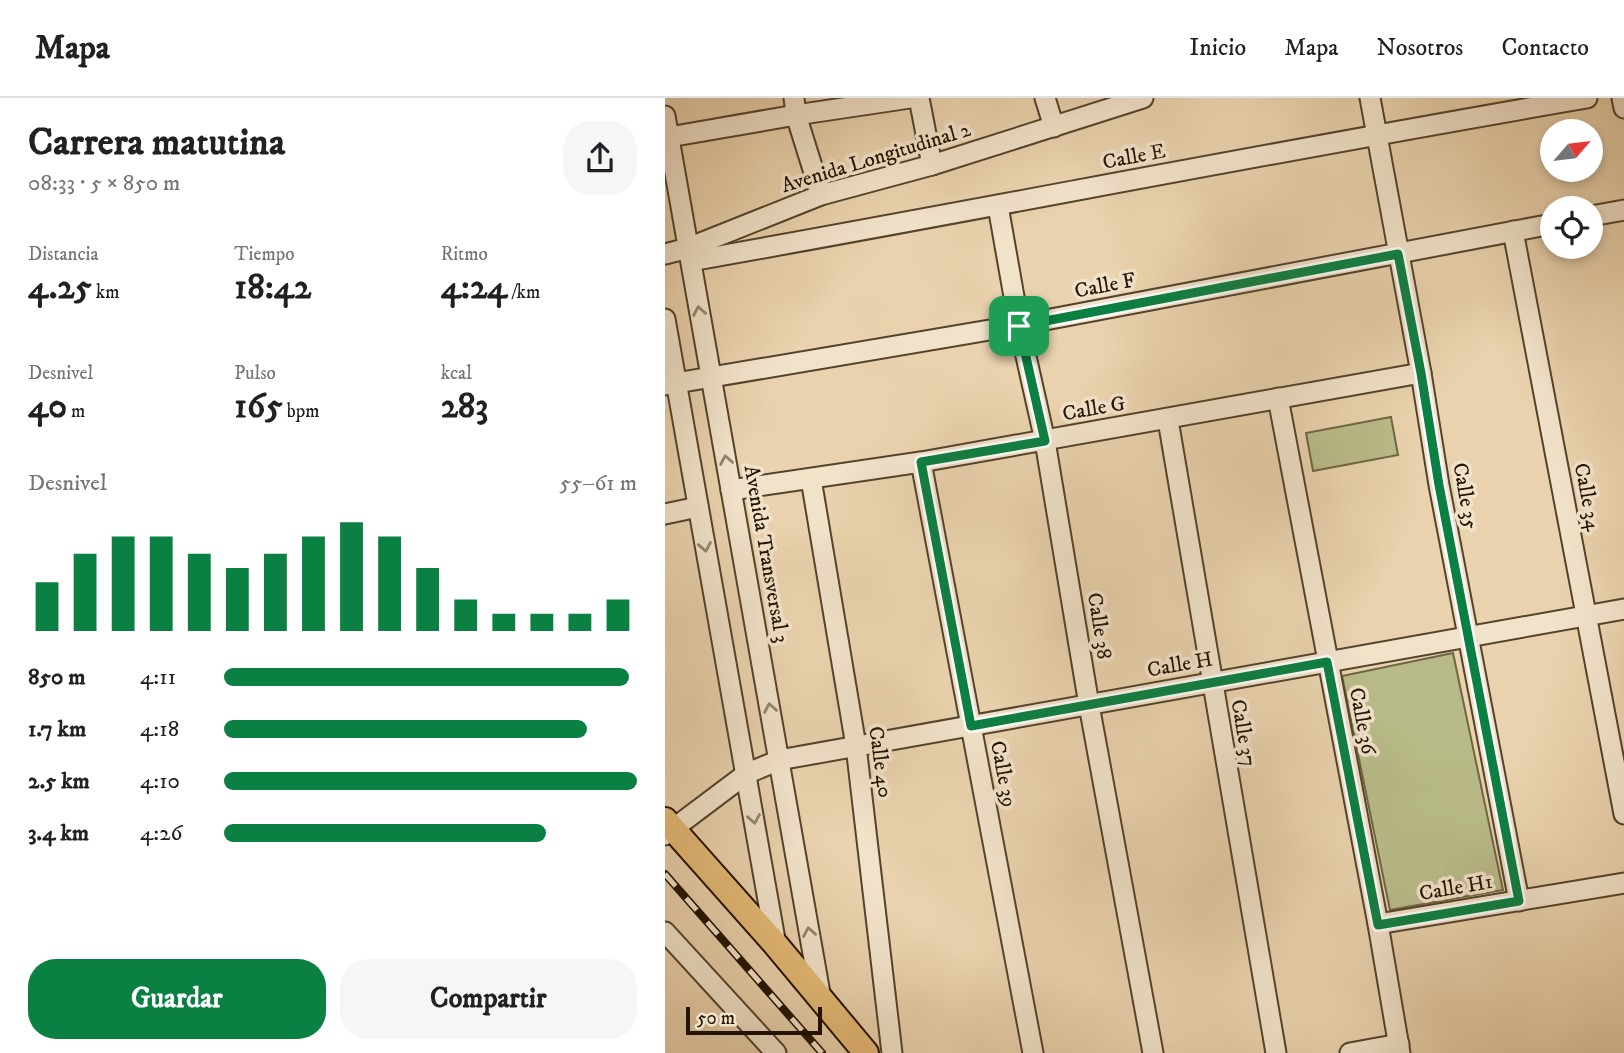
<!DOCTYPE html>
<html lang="es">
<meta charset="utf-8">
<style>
:root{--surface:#fff;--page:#f6f6f6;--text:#202124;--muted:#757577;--line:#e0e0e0;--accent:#0b8043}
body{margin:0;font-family:"IM FELL DW Pica",serif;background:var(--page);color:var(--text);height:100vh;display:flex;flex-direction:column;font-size:26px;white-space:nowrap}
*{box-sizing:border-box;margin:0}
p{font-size:23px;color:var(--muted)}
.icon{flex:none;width:38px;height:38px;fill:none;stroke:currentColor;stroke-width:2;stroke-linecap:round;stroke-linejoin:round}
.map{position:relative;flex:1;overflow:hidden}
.panel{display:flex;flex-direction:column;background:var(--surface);width:665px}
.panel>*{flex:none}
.needle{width:46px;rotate:62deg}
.buttons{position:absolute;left:875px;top:21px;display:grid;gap:14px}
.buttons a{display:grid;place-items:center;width:63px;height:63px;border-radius:50%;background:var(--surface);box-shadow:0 4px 10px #0003;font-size:35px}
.scale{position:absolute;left:21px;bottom:18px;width:136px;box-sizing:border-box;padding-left:7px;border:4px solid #231300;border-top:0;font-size:19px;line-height:24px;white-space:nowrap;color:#231300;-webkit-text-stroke:5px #f1e2ca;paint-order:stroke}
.pin{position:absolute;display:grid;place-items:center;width:60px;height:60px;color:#fff;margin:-30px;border-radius:14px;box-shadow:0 4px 10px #0006}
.round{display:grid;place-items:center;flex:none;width:74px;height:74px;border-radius:28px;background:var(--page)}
.headline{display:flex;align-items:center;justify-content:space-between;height:119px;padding:0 28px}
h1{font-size:38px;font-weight:700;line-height:52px}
.metrics{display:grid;grid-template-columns:repeat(3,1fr);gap:10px;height:119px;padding:7px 28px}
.metrics div{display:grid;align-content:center}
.metrics b{font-size:35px;font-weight:700}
.metrics small{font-size:19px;font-weight:400}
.metrics p{font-size:19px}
.chart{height:196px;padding:14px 28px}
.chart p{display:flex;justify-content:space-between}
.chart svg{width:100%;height:126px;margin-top:7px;stroke:var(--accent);stroke-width:6}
.cta{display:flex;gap:14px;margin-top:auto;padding:14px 28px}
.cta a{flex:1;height:80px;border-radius:28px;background:var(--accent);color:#fff;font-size:28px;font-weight:700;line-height:80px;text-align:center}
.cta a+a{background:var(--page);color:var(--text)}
ul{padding:0 28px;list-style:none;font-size:23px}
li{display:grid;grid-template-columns:112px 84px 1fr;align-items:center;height:52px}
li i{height:18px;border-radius:9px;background:var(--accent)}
header{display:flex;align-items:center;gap:42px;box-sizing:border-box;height:98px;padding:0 35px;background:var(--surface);border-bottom:2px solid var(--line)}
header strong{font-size:33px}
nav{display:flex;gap:38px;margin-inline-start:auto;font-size:24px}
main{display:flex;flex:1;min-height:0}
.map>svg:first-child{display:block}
</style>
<header>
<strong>Mapa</strong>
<nav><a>Inicio</a><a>Mapa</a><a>Nosotros</a><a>Contacto</a></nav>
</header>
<main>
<section class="panel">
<div class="headline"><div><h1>Carrera matutina</h1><p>08:33 · 5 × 850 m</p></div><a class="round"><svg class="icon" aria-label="share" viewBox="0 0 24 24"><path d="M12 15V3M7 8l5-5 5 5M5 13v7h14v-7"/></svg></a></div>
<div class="metrics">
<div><p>Distancia</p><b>4.25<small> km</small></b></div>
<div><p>Tiempo</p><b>18:42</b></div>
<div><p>Ritmo</p><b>4:24<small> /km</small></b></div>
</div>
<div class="metrics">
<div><p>Desnivel</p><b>40<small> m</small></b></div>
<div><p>Pulso</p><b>165<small> bpm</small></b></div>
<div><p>kcal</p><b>283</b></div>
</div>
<div class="chart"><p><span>Desnivel</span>55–61 m</p>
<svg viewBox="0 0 160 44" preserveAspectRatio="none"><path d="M5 44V27M15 44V17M25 44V11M35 44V11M45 44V17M55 44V22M65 44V17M75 44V11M85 44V6M95 44V11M105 44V22M115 44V33M125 44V38M135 44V38M145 44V38M155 44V33"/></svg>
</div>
<ul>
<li><b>850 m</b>4:11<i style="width:98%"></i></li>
<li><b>1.7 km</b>4:18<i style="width:88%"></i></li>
<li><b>2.5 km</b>4:10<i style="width:100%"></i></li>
<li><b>3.4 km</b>4:26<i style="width:78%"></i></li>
</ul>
<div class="cta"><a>Guardar</a><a>Compartir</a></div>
</section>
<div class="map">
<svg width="959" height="955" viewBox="0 0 959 955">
<rect width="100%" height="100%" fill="#e9d2ad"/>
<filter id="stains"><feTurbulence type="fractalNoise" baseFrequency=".00286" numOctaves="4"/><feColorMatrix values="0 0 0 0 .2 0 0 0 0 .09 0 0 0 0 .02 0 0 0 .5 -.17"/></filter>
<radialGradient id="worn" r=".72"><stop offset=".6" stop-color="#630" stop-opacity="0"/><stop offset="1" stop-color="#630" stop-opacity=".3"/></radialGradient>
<g fill="#b8bb89" stroke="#6e6744" stroke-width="2">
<path d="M726 319 733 357 648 373 641 335Z"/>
<path d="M788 555 838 792 725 812 677 578Z"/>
</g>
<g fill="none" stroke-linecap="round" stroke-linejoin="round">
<defs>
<g id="minor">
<path d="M129 0 131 17 156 97"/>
<path d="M254 0 267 67"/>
<path d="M380 0 389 29"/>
<path d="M705 0 756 275 774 387 854 803"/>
<path d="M957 0 959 10"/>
<path d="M0 18 156 901"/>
<path d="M4 39 131 17 245 0"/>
<path d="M333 108 354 227 380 343 424 607 488 955"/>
<path d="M926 118 959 112"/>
<path d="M848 133 959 716"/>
<path d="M0 156 23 150 156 97 267 67 478 0"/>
<path d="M26 163C325 110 622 51 922 0"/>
<path d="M0 221 111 847"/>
<path d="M0 287 354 227 887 126"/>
<path d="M613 300 713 826 735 955"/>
<path d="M503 322 611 955"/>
<path d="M256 364 368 955"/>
<path d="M146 381 191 648 227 955"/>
<path d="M66 392 256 364 756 275"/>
<path d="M0 416 33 409"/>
<path d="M0 737 81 676 114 662 959 511"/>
<path d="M713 826 959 785"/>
<path d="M0 834 111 955"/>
<path d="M685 955 734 946"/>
</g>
<path id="major" d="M0 722 111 847 201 955"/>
</defs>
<use href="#minor" stroke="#54432b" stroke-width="23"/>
<use href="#major" stroke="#231300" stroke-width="28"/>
<use href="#minor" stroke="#f1e2ca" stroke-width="19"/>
<use href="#major" stroke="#e4b976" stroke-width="24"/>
<defs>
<path id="rail" d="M0 776 157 955"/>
</defs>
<use href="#rail" stroke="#231300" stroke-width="8"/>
<use href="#rail" stroke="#f1e2ca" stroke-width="5" stroke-dasharray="16" stroke-linecap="butt"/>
</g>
<defs><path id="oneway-chevron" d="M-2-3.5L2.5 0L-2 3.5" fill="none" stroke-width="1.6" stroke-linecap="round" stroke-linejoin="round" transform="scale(1.75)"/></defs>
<g stroke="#94856f">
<use href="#oneway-chevron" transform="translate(34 213) rotate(-100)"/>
<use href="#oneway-chevron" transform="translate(61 362) rotate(-100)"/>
<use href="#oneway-chevron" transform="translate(40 449) rotate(80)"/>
<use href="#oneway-chevron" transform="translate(105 610) rotate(-100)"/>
<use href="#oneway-chevron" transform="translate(89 721) rotate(80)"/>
<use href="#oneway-chevron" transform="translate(144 834) rotate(-100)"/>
</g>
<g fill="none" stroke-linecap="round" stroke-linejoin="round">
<defs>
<path id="route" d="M733 156 756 275 774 387 854 803 713 827 662 564 306 628 256 364 380 343 354 228Z"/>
</defs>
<use href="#route" stroke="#fff" stroke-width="14"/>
<use href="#route" stroke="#0b8043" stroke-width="9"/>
</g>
<g text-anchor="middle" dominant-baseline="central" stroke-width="7" stroke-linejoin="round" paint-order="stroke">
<g font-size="21" fill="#231300" stroke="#f1e2ca">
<text transform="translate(469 59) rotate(-11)">Calle E</text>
<text transform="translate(211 60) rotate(-17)">Avenida Longitudinal 2</text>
<text transform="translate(440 188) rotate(-11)">Calle F</text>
<text transform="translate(429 311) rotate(-10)">Calle G</text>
<text transform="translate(800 398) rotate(80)">Calle 35</text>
<text transform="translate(922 399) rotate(79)">Calle 34</text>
<text transform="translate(101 456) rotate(80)">Avenida Transversal 3</text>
<text transform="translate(434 528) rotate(81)">Calle 38</text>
<text transform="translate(515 567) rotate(-10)">Calle H</text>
<text transform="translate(697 623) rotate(79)">Calle 36</text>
<text transform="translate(578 635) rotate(80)">Calle 37</text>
<text transform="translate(215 664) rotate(82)">Calle 40</text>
<text transform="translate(338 676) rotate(79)">Calle 39</text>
<text transform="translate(791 790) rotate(-10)">Calle H1</text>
</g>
</g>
<rect width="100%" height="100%" filter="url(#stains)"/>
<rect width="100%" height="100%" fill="url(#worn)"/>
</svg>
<div class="buttons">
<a><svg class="needle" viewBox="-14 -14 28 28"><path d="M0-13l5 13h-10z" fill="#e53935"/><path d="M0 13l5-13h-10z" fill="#757577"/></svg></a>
<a><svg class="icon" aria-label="locate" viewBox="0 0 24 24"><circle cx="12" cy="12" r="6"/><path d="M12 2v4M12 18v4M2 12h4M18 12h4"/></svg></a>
</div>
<div class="scale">50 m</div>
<div class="pin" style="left:354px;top:228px;background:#1e9e55"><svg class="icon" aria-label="arrive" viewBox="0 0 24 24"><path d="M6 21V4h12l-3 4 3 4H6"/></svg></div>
</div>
</main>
